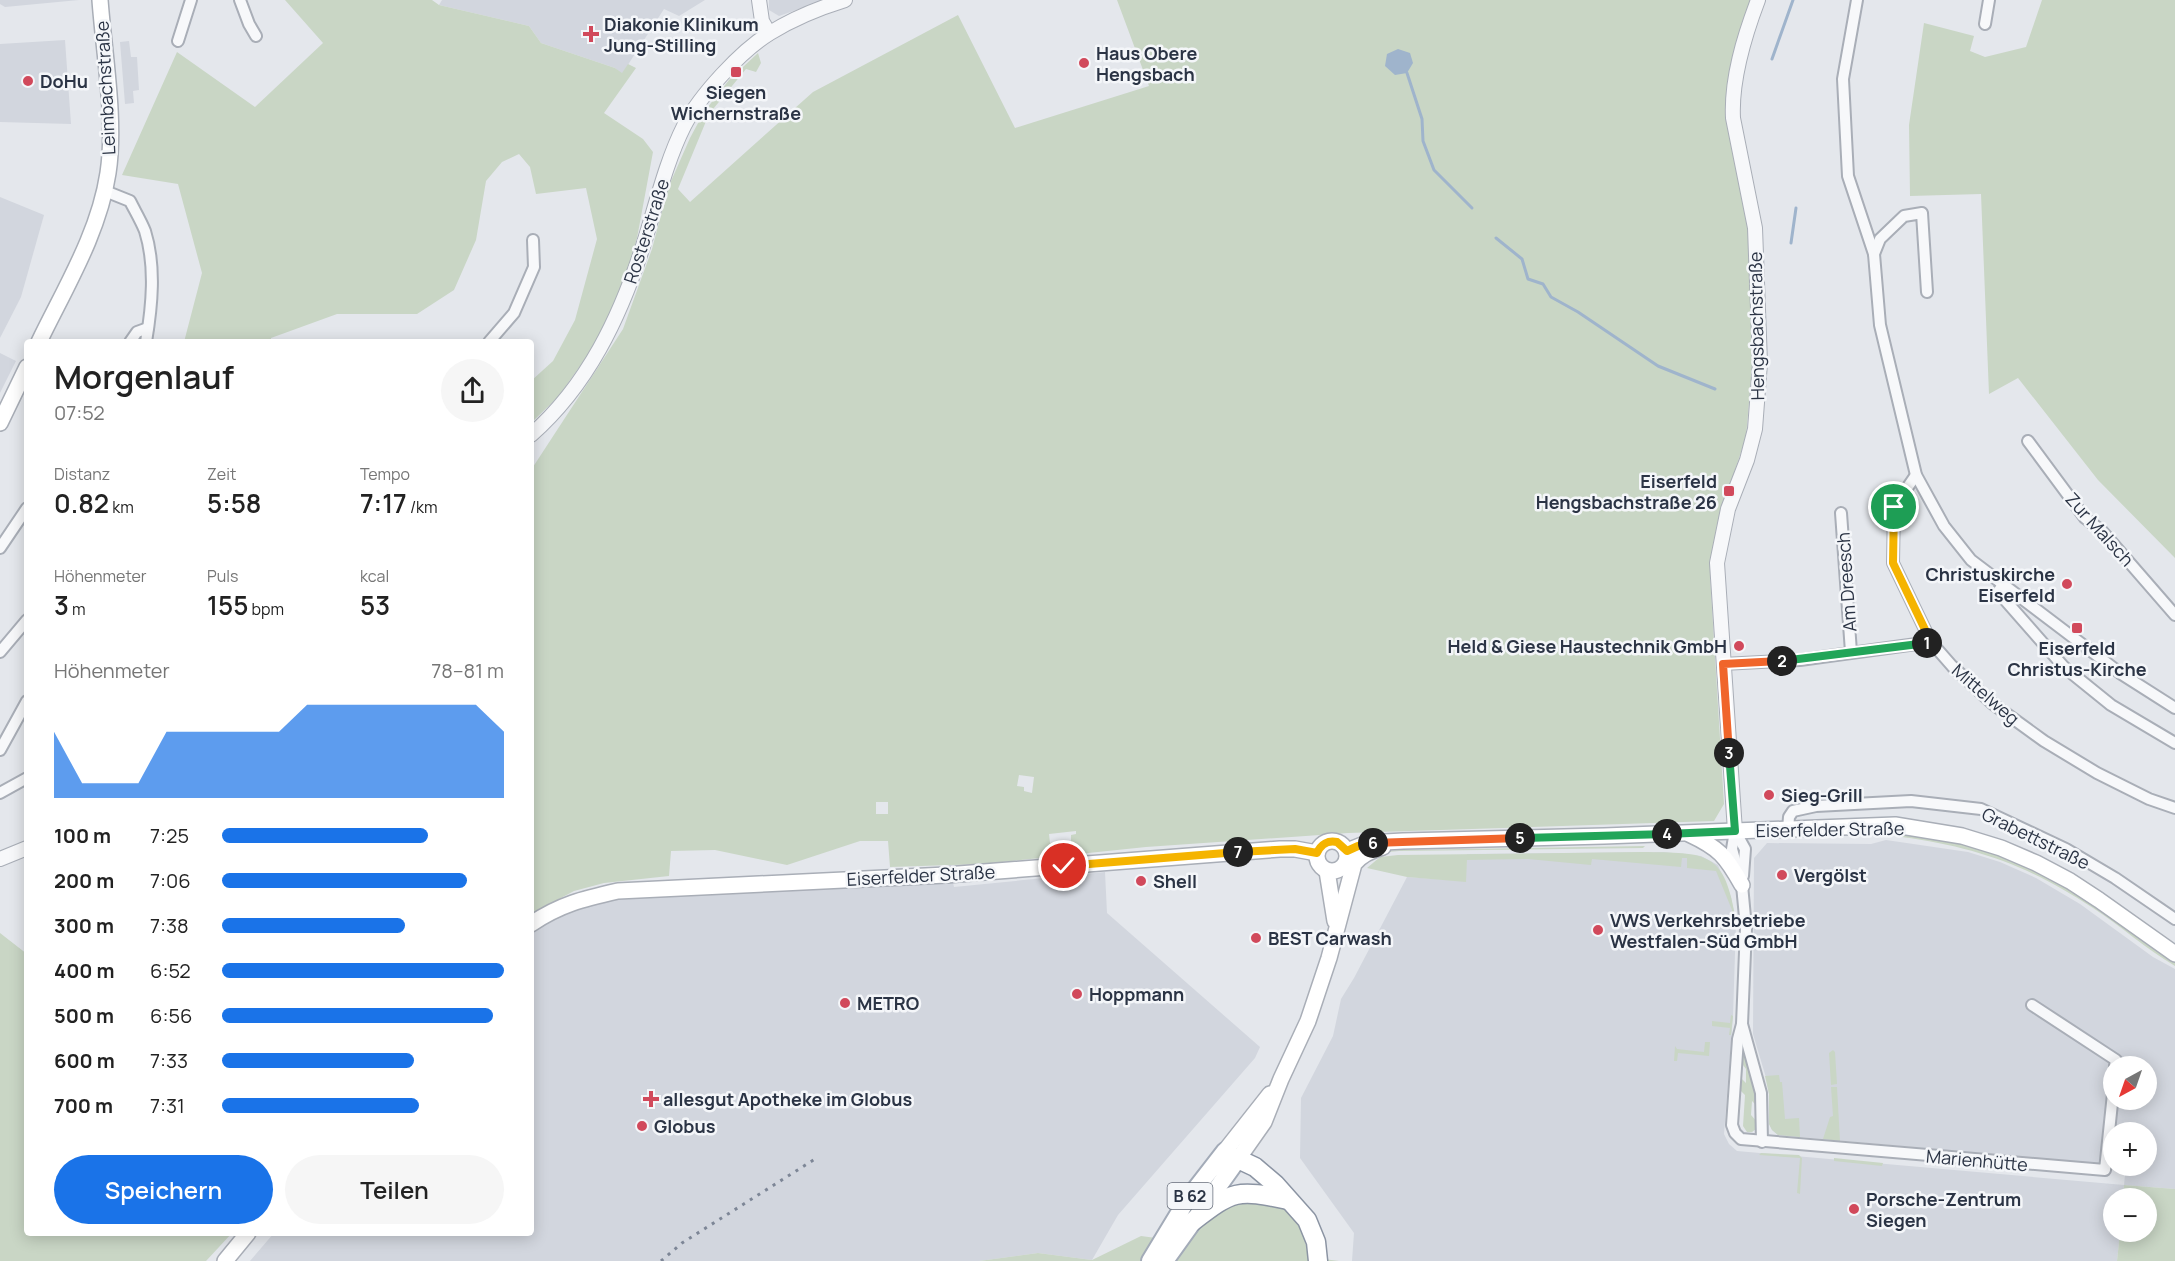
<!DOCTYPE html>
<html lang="de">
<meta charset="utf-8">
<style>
:root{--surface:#fff;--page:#f6f6f6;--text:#222;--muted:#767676;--accent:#1a73e8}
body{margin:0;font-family:Manrope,sans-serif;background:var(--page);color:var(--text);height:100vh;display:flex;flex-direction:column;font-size:22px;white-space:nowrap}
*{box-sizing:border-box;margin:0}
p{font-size:20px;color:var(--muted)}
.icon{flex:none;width:33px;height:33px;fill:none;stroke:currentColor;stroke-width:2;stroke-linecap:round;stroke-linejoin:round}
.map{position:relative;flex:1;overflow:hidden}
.details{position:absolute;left:24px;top:339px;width:510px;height:897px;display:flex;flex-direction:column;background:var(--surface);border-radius:6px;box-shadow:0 3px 15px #0003}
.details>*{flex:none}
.needle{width:39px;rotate:220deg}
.buttons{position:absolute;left:2103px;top:1056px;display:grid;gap:12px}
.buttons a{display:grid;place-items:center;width:54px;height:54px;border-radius:50%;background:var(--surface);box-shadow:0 3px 15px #0003;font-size:30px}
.pin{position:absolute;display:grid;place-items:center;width:51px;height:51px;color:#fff;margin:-26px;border:3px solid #fff;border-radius:50%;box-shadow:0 2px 6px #0007}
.km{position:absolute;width:30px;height:30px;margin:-15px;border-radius:50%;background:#222;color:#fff;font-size:16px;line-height:30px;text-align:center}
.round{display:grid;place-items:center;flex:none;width:63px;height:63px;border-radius:32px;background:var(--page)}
.headline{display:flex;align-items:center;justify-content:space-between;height:102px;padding:0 30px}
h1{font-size:33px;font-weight:600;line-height:45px}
.figures{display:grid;grid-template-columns:repeat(3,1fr);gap:9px;height:102px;padding:6px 30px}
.figures div{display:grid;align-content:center}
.figures b{font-size:26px;font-weight:600}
.figures small{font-size:16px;font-weight:400}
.figures p{font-size:16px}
.chart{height:168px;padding:12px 30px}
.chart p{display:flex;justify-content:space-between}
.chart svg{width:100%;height:108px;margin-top:6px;fill:var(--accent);opacity:.7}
.action{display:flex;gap:12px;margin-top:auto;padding:12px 30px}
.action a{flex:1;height:69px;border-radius:36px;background:var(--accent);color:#fff;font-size:24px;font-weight:600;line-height:69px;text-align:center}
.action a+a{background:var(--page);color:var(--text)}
ul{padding:0 30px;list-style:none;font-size:20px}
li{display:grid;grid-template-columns:96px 72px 1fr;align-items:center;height:45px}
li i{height:15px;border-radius:8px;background:var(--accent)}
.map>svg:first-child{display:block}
</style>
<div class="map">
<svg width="2175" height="1261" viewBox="0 0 2175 1261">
<rect width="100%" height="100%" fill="#e4e7ec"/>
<g fill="#d2d6de" fill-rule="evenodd">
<path d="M0 0H79L5 7 0 4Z"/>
<path d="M442 0H705L679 16 664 9 622 74 615 68 541 43 529 26 439 5Z"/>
<path d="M769 0H825L779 16 769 10Z"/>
<path d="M65 40 71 124 0 122V44Z"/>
<path d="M129 41 131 57H137L139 90 133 91 134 103 125 104 120 42Z"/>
<path d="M0 197 44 215 21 297 0 338Z"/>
<path d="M0 353 16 361 0 393Z"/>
<path d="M1886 840 1968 852 2000 862 2036 878 2080 904 2153 957 2175 969V1189L2124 1185 2123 1198H2114V1232H2120L2117 1261H1352L1354 1233 1300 1158 1301 1098 1333 1036 1341 999 1354 978 1407 877 1465 881 1467 854 1663 852 1701 856 1718 865 1731 897 1736 922 1733 1016 1724 1134 1729 1144 1737 1151 2124 1185 2126 1166H2119H2146V1132H2114L2113 1165 1778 1135 1772 1130 1769 1124V1094L1767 1081 1753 1034 1754 858 1767 843 1871 844ZM2114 1066H2146V1100H2114Z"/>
<path d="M1105 872 1107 913 1260 1047 1255 1058 1118 1215 1092 1260 1038 1253 979 1261H250L274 1233H531V924L573 901 952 878 954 887Z"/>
</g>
<g fill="#c9d6c5" fill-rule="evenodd">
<path d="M285 0H432L439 5 529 26 541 43 615 68 622 73 628 64 636 68 604 113 643 139 653 152 637 238 626 276 606 323 595 345 558 397 531 423V381L553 361 575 320 597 239 586 188 536 194 530 167 519 154 502 162 486 181 476 240 454 290 417 314H337L271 338V342H184L202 273 178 184 122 175 177 52 255 107 323 43Z"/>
<path d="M1117 0H1753L1731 68 1727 116 1749 222 1752 368 1746 437 1717 524 1710 575 1724 804 1714 821 1348 833 1146 847 983 864 890 867 888 841H860L787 865 715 850 671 851 669 876 604 883 574 891 531 914V470L623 329 652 249 668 188 690 138 704 112 729 80 758 53 761 63 756 72 746 69 709 114 678 189 690 202 813 92 958 15 1015 128 1149 86ZM1019 775 1034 777 1032 793 1024 791V787L1017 786ZM876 802H888V814H876ZM1076 831V834L1071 835V842L1050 843 1049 834Z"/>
<path d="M2042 0H2175V558L2098 480 2018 378 1989 394 1981 194 1910 196 1909 125 1924 23 1974 36 1970 51 1985 57 2026 47Z"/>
<path d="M1902 835C1967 838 2030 863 2084 897 2116 916 2144 941 2175 961V966C2146 949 2121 926 2093 908 2030 866 1976 847 1902 837Z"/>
<path d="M1645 846 1643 848 1399 851 1377 853 1385 851 1402 850Z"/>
<path d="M1642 852C1707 853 1725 850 1736 922L1731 924 1732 910 1716 871 1687 868V858H1682L1681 867 1592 859 1591 865 1528 859 1467 860 1466 882 1407 877 1367 868 1380 857 1398 855Z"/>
<path d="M0 933 27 954V1233H232L206 1261H0Z"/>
<path d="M1731 1015 1733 1016 1731 1035H1729L1730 1028 1712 1026V1021L1730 1023Z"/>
<path d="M1741 1040 1759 1108 1752 1101 1751 1115 1758 1123 1756 1129 1752 1132H1747L1743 1126 1745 1095 1738 1088 1739 1076 1746 1083V1069L1740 1061Z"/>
<path d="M1705 1042H1710L1709 1056 1678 1053 1677 1061H1674L1675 1046 1677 1049 1704 1052Z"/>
<path d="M1833 1050 1835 1052 1837 1084 1831 1085 1829 1053Z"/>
<path d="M1779 1075 1780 1082H1782L1785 1119 1799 1118 1800 1137 1778 1135 1772 1130 1769 1124V1094L1765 1076Z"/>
<path d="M1831 1087H1837L1840 1141 1823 1139 1830 1117 1833 1116Z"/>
<path d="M1761 1153 1799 1155 1802 1158 1800 1194 1797 1193 1800 1158 1759 1155Z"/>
<path d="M1834 1158 1883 1163 1882 1166 1834 1161Z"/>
<path d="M2124 1185 2175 1189V1261H2117L2120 1232H2146V1198H2123Z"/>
<path d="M1234 1200C1247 1201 1261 1200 1274 1202 1296 1207 1306 1238 1308 1257L1339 1261H979L1038 1253 1092 1260 1141 1236 1186 1242 1210 1214Z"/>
</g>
<path fill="#9fb4cc" d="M1398 49 1410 53 1413 63 1407 73 1395 75 1385 66 1387 54Z"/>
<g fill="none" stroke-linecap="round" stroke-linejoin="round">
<g stroke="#9fb4cc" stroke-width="3">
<path d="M1772 59 1793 0"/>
<path d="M1407 73 1422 119 1423 141 1434 170 1472 208"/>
<path d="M1496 238 1522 259 1528 279 1543 284 1551 297 1578 312 1658 366 1715 389"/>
<path d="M1791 243 1796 208"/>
</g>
<defs>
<g id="minor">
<path d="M240 0 249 24 256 36"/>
<path d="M1857 0 1843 79 1848 176 1874 254 1880 325 1916 475 1944 526 1971 560 2120 673 2175 708"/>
<path d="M1985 24 1989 0"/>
<path d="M178 41 191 0"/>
<path d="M105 191 130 201C135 211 141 221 145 231 156 266 152 306 146 342"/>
<path d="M1874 254 1880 239 1904 216 1922 213 1927 292"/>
<path d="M130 342 137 332 148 328"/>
<path d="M489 342 514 313 534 267 533 240"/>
<path d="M2028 441 2085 518 2102 531 2175 615"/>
<path d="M1916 475 1894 507 1893 563 1931 642 1952 666 1993 704 2044 741 2097 773 2149 799 2175 808"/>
<path d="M1841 513 1851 652"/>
<path d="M0 548 27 508"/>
<path d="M2002 586 1998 592 2064 667 2111 705 2175 743"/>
<path d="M0 652 27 620"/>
<path d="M1723 664 1800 660 1931 642"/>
<path d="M0 750 27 701"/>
<path d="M0 793 27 778"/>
<path d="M1788 829 1789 817 1793 811 1816 806 1911 801 1981 809 2066 849 2115 878 2175 919"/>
<path d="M1735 831 1732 849 1742 885 1746 928 1742 1024 1738 1039 1732 1125 1735 1133 1741 1139 2105 1170 2114 1084"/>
<path d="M1735 831 1745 849 1743 876"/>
<path d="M2032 1005 2116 1060 2115 1066"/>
<path d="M1742 1024 1761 1093 1762 1142"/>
</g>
<g id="tertiary">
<path d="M759 0 762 21 769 33"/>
<path d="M531 435C588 385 620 317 643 246 656 206 665 164 684 126 700 95 741 51 770 33 794 18 819 8 845 0"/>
<path d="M1735 831 1717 563 1728 509 1747 460 1755 429 1760 363 1755 228 1733 118C1731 79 1744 37 1758 0"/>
<path d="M0 859 27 848"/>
</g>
<g id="secondary">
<path d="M39 342C65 288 99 233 108 173 116 121 104 54 100 0"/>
<path d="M0 423 27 367"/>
<path d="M1689 834C1719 848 1726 856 1742 885"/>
<circle cx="1332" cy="856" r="15"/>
<path d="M1347 851 1367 843 1403 841 1604 836 1895 825 1962 836 2001 848 2036 863 2070 881 2099 900 2175 954"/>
<path d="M1327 871 1335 921"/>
<path d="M531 924C561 904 583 899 618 891L946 875 1280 849H1295L1317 853"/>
<path d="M1225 1151 1270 1094"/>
<path d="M1238 1159 1264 1122 1281 1079 1308 1021 1329 958 1354 864C1361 855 1372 850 1383 847"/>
<path d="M225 1261 248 1233"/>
</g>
<path id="primary" d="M1150 1261 1187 1200 1225 1151 1238 1159 1165 1261"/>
<g id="trunk">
<path d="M1238 1159 1255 1167 1275 1184 1307 1220 1316 1242 1318 1261"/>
<path d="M1192 1222C1234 1190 1236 1189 1288 1200"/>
</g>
</defs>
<use href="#minor" stroke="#a9aeb7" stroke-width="14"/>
<use href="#tertiary" stroke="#a9aeb7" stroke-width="16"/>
<use href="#secondary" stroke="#a9aeb7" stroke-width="18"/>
<use href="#primary" stroke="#a3abb8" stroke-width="20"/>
<use href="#trunk" stroke="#8b94a3" stroke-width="21"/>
<use href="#minor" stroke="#f7f8fa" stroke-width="10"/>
<use href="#tertiary" stroke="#f7f8fa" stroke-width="14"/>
<use href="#secondary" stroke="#fff" stroke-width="15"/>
<use href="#primary" stroke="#fff" stroke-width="16"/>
<use href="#trunk" stroke="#fff" stroke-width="18"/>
<path stroke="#7d8696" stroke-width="3" stroke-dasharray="3 6" stroke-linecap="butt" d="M661 1261 682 1243 815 1159"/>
</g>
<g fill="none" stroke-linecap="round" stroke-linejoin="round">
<defs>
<path id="split-1" d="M1894 507 1893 563 1931 642 1927 643"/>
<path id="split-2" d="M1782 661 1927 643"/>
<path id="split-3" d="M1729 753 1723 664 1782 661"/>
<path id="split-4" d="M1667 834 1735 831 1729 753"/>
<path id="split-5" d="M1520 838 1667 834"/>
<path id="split-6" d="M1373 843 1520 838"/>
<path id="split-7" d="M1238 852 1295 849 1317 853C1321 844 1328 840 1337 842L1347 851 1358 846 1373 843"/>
<path id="split-8" d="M1064 866 1238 852"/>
</defs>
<use href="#split-1" stroke="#fff" stroke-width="12"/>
<use href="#split-2" stroke="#fff" stroke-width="12"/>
<use href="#split-3" stroke="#fff" stroke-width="12"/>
<use href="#split-4" stroke="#fff" stroke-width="12"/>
<use href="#split-5" stroke="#fff" stroke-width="12"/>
<use href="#split-6" stroke="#fff" stroke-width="12"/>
<use href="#split-7" stroke="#fff" stroke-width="12"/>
<use href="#split-8" stroke="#fff" stroke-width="12"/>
<use href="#split-1" stroke="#f5b400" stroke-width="8"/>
<use href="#split-2" stroke="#22a559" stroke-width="8"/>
<use href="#split-3" stroke="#f0652b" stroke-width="8"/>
<use href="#split-4" stroke="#22a559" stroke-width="8"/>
<use href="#split-5" stroke="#22a559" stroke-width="8"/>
<use href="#split-6" stroke="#f0652b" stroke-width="8"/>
<use href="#split-7" stroke="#f5b400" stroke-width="8"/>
<use href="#split-8" stroke="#f5b400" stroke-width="8"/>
</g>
<g fill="#d1495b" stroke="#f4f6f9" stroke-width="2">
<path d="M588 25h6v6h6v6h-6v6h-6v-6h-6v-6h6z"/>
<circle cx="1084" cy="63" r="6"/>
<rect x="730" y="66" width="12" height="12" rx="3"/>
<circle cx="28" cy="81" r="6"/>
<rect x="1723" y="485" width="12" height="12" rx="3"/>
<circle cx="2067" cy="584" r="6"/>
<rect x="2071" y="622" width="12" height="12" rx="3"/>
<circle cx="1739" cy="646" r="6"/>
<circle cx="1769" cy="795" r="6"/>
<circle cx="1782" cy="875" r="6"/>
<circle cx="1141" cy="881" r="6"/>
<circle cx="1598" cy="930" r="6"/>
<circle cx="1256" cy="938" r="6"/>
<circle cx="1077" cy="994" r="6"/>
<circle cx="845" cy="1003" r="6"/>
<path d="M648 1090h6v6h6v6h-6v6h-6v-6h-6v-6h6z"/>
<circle cx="642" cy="1126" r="6"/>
<circle cx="1854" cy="1209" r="6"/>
</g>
<g text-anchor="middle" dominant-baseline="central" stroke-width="5" stroke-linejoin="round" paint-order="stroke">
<rect fill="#f4f6f9" stroke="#676e7b" stroke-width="1.5" x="1167.5" y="1183" width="45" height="26" rx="4.5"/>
<g font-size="16" font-weight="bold" fill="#2b3445">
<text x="1190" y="1196">B 62</text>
</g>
<g font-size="18" font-weight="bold" fill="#2b3445" stroke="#f4f6f9" text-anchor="start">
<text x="604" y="24">Diakonie Klinikum<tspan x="604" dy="21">Jung-Stilling</tspan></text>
<text x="1096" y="53">Haus Obere<tspan x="1096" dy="21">Hengsbach</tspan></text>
<text x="40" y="81">DoHu</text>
<text x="736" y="92" text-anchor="middle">Siegen<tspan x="736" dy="21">Wichernstraße</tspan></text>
<text x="1717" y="481" text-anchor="end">Eiserfeld<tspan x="1717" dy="21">Hengsbachstraße 26</tspan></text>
<text x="2055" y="574" text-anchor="end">Christuskirche<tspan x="2055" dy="21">Eiserfeld</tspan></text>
<text x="1727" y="646" text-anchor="end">Held &amp; Giese Haustechnik GmbH</text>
<text x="2077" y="648" text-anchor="middle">Eiserfeld<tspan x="2077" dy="21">Christus-Kirche</tspan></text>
<text x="1781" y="795">Sieg-Grill</text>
<text x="1794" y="875">Vergölst</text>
<text x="1153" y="881">Shell</text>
<text x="1610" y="920">VWS Verkehrsbetriebe<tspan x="1610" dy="21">Westfalen-Süd GmbH</tspan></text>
<text x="1268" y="938">BEST Carwash</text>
<text x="1089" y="994">Hoppmann</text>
<text x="857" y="1003">METRO</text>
<text x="663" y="1099">allesgut Apotheke im Globus</text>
<text x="654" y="1126">Globus</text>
<text x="1866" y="1199">Porsche-Zentrum<tspan x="1866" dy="21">Siegen</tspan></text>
</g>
<g font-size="18" fill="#2b3445" stroke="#f4f6f9">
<text transform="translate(105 88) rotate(-93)">Leimbachstraße</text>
<text transform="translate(646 231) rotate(-72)">Rosterstraße</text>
<text transform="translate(1756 326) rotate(-91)">Hengsbachstraße</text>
<text transform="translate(2100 529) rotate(48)">Zur Malsch</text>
<text transform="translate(1846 582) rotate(-94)">Am Dreesch</text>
<text transform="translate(1986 694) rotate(41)">Mittelweg</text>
<text transform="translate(1830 829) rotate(-1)">Eiserfelder Straße</text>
<text transform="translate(2036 838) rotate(26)">Grabettstraße</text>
<text transform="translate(921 875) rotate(-3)">Eiserfelder Straße</text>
<text transform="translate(1977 1160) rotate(5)">Marienhütte</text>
</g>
</g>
</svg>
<div class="buttons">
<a><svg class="needle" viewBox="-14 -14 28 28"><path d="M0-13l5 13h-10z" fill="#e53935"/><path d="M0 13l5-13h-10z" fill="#767676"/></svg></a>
<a>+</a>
<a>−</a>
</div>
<div class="pin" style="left:1894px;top:507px;background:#1e9e55"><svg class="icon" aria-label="arrive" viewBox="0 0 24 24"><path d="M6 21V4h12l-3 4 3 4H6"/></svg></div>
<div class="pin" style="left:1064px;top:866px;background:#d93025"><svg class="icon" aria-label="check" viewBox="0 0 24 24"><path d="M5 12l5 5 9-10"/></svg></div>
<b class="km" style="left:1927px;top:643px">1</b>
<b class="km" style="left:1782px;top:661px">2</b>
<b class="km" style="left:1729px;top:753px">3</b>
<b class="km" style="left:1667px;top:834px">4</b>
<b class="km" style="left:1520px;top:838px">5</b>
<b class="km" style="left:1373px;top:843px">6</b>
<b class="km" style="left:1238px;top:852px">7</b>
<section class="details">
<div class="headline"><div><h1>Morgenlauf</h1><p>07:52</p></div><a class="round"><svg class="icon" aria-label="share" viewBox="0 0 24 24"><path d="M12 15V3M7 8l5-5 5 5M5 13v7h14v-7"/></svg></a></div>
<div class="figures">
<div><p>Distanz</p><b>0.82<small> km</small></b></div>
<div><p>Zeit</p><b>5:58</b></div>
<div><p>Tempo</p><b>7:17<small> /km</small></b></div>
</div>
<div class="figures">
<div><p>Höhenmeter</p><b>3<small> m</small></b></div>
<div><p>Puls</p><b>155<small> bpm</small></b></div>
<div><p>kcal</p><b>53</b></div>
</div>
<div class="chart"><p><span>Höhenmeter</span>78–81 m</p>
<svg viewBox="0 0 160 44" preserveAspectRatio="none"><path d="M0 44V17L10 38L20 38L30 38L40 17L50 17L60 17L70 17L80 17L90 6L100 6L110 6L120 6L130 6L140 6L150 6L160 17V44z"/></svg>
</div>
<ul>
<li><b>100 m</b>7:25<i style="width:73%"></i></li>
<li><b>200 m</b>7:06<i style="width:87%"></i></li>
<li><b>300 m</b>7:38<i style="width:65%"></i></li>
<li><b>400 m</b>6:52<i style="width:100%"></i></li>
<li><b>500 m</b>6:56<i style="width:96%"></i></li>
<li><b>600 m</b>7:33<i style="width:68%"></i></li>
<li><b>700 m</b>7:31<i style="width:70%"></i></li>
</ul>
<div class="action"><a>Speichern</a><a>Teilen</a></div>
</section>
</div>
